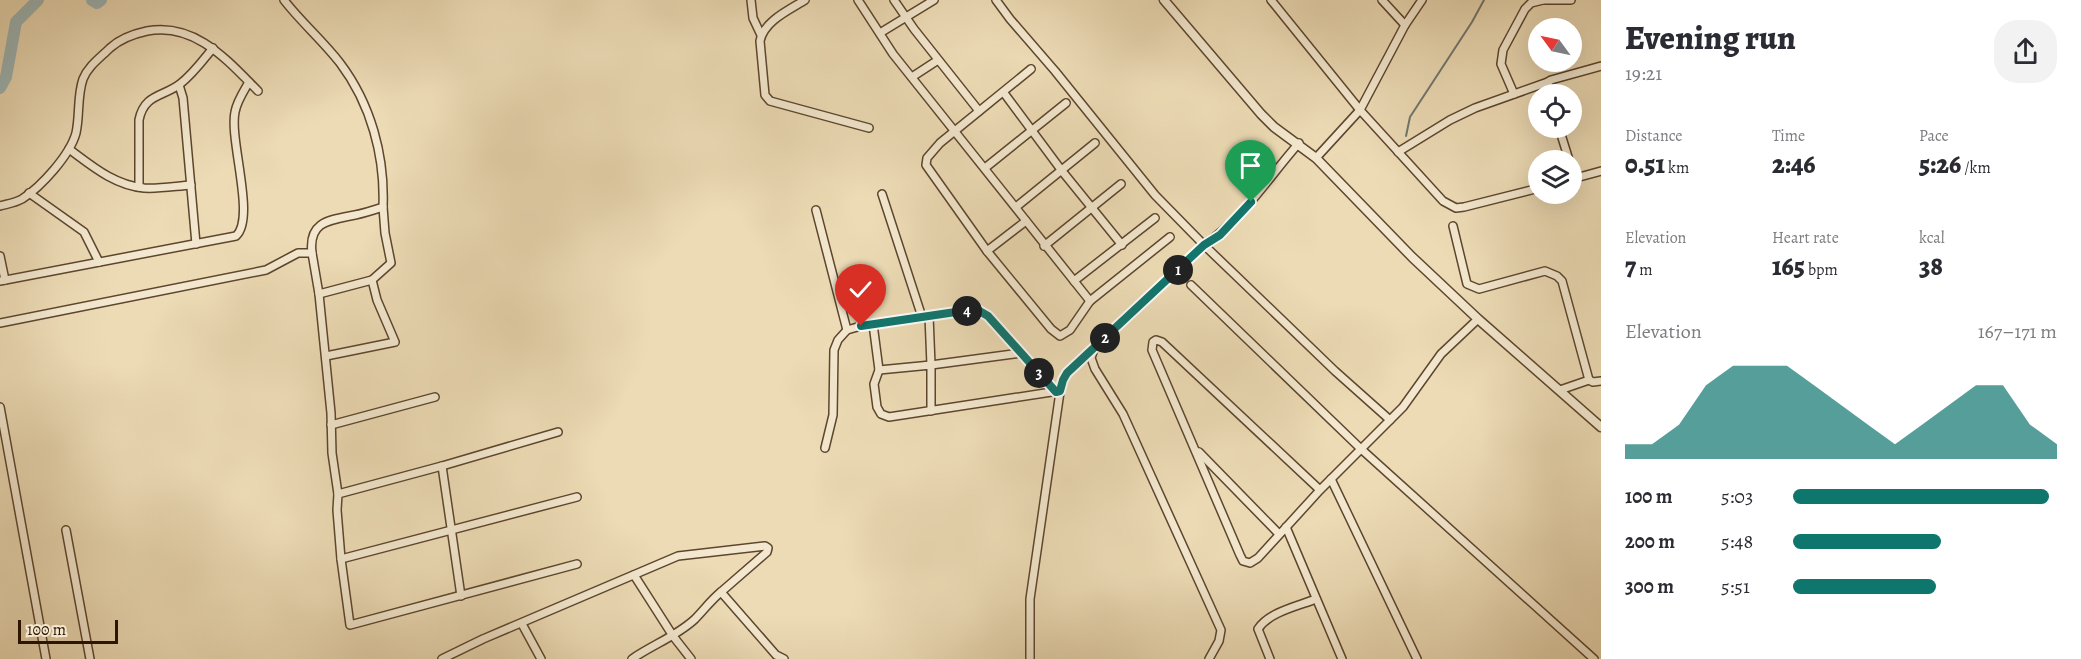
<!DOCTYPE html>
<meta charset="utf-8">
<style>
:root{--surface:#fff;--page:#f2f2f3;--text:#2b2b33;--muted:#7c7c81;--accent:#0f766e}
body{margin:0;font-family:Alegreya,serif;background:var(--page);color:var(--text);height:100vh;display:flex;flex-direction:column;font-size:22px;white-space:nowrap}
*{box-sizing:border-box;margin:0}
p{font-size:20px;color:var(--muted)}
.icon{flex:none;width:33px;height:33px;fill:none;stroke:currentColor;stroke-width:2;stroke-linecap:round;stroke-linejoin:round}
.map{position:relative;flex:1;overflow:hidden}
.sheet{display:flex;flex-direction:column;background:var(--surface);width:480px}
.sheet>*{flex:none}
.needle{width:39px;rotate:303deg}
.controls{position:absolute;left:1528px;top:18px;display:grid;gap:12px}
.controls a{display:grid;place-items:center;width:54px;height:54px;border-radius:50%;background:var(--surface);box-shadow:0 6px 24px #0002;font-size:30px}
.scale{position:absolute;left:18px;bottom:15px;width:100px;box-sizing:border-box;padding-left:6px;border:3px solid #2d1500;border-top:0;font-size:16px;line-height:21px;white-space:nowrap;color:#2d1500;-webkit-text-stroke:4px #f3e8cf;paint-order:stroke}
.pin{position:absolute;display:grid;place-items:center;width:51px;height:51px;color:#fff;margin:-62px -26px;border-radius:50% 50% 50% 0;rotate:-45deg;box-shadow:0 0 6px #0007}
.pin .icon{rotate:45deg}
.km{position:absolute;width:30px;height:30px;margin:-15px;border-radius:50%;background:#222;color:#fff;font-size:16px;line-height:30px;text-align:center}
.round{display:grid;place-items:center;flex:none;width:63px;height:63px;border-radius:24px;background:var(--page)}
.headline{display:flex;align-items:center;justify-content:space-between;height:102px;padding:0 24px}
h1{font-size:33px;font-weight:800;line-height:45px}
.metrics{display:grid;grid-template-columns:repeat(3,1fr);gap:9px;height:102px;padding:6px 24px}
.metrics div{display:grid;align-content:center}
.metrics b{font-size:26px;font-weight:800}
.metrics small{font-size:16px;font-weight:400}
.metrics p{font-size:16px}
.chart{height:168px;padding:12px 24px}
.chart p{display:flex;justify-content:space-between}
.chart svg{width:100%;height:108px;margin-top:6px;fill:var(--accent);opacity:.7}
ul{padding:0 24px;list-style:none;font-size:20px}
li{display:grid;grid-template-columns:96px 72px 1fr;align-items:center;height:45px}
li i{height:15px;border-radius:8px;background:var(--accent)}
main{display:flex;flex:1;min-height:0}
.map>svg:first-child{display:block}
</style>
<main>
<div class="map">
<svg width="1601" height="659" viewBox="0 0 1601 659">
<rect width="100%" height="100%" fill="#ecdbb5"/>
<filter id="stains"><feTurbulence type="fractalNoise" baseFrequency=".00333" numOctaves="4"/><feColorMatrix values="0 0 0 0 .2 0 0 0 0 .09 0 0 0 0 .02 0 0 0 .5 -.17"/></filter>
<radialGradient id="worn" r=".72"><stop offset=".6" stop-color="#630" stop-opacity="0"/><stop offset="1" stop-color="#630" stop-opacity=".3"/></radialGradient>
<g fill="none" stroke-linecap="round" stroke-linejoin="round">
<path stroke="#70776f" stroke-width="2" d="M1406 136 1410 117 1472 22 1484 0"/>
<g stroke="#9db8b9" stroke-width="12">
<path d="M92 0 97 3 101 0"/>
<path d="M0 88 6 77 16 22 38 0"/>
</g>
<defs>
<g id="minor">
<path d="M751 0 753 18 761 35"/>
<path d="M805 0C789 10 764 21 760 41L765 95 770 101 869 128"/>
<path d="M858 0 893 54 1090 301 1170 237"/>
<path d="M894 0 914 29 979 111"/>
<path d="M996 0 1010 19 1055 71 1155 195 1204 245 1335 371 1390 420"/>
<path d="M1271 0 1360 110 1443 201 1456 208 1464 207 1539 188"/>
<path d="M1382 0 1405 25"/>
<path d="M1544 0H1571"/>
<path d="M880 33 934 0"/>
<path d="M1031 69 940 143 927 158 926 165 987 251 1051 329 1060 336 1070 330 1090 301"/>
<path d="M912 77 938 60"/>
<path d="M179 85 183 98 196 244"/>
<path d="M1004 93 1062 171 1122 245"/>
<path d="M1514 94 1501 64 1503 50 1525 9 1531 3 1543 0"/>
<path d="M1549 94 1548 82 1551 80 1601 66"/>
<path d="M1559 128 1569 160"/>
<path d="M69 149C92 166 114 185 144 188 159 189 176 186 191 185"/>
<path d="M1398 152 1450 120 1475 108 1548 82"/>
<path d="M1316 158 1360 110 1405 25 1422 0"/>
<path d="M985 168 1066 103"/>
<path d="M1572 179 1601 171"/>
<path d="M139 187V120C144 94 163 97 180 84 193 74 203 60 213 48"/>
<path d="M29 193 84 232 99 262"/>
<path d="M882 194 922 317"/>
<path d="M0 206C7 204 15 203 22 199 41 187 70 155 76 133 80 115 77 96 83 79 88 66 101 57 110 48 121 38 133 34 147 31 195 22 227 60 258 91"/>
<path d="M1016 207 1095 143"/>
<path d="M816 210 847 330"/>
<path d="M1453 226 1467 284 1479 289 1545 271 1557 276 1562 281 1589 380 1593 382 1601 381"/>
<path d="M1044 246 1121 184"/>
<path d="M987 251 1026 221"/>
<path d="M312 253 319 294 331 413 332 453 338 494 337 510 341 559 350 625 577 564"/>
<path d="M0 256 5 280"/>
<path d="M0 281 236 236C256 218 229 140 235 112 237 101 244 91 249 82"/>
<path d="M1074 281 1155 218"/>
<path d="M1191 285 1360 448 1594 659"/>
<path d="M319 294 372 280"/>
<path d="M929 316 931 365 1021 353"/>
<path d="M0 323 266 270 298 253H312C308 221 330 220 355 215 365 213 374 210 383 207 385 156 371 104 340 63 323 41 301 22 284 0"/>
<path d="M873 324 879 370 874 384 877 407 881 414 889 417 1058 391"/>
<path d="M326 356 395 342 377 300 372 280 391 263 385 233 383 207"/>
<path d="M879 370 931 365V411"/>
<path d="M1560 390 1589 380"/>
<path d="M0 407 46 659"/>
<path d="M331 425 435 397"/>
<path d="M825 448 833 415 834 350 838 340 847 330 861 326 976 309 988 316 1056 392"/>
<path d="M1199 452 1279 534"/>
<path d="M442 466 461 596"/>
<path d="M1331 479 1417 659"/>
<path d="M1320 490 1162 342 1156 340 1153 342 1152 350 1240 555 1243 561 1250 563 1258 558 1320 490 1403 407 1441 354 1478 319"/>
<path d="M338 494 442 466 558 432"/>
<path d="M1286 527 1342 659"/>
<path d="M66 530 90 659"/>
<path d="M341 559 577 497"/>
<path d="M634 575 673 636 691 659"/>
<path d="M522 624 541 659"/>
<path d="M442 659 483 639 678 556 765 546 768 548 767 552 721 592"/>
<path d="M632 659C652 645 677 636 695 619 704 610 711 600 721 592L776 655 784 659"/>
<path d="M1030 659V599L1061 385 1067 373 1093 350"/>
<path d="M1209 659 1219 641 1221 630 1123 414 1095 369 1091 358 1094 349 1102 341 1204 245C1243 219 1268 178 1299 143"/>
<path d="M1270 659 1258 629C1269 612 1298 606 1316 599"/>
</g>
<path id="tertiary" d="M1164 0 1261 114 1274 127 1316 158 1412 257 1478 319 1601 427"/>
</defs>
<use href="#minor" stroke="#5d462d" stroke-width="10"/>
<use href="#tertiary" stroke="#5d462d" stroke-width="11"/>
<use href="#minor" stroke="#f3e8cf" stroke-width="7"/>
<use href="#tertiary" stroke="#f3e8cf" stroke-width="8"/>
</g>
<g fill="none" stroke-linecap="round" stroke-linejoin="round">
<defs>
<path id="route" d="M861 326 976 309 988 316 1056 392 1060 391 1063 380 1067 373 1204 245 1220 235 1251 202"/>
</defs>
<use href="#route" stroke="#fff" stroke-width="12"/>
<use href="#route" stroke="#0f766e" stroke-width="8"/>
</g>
<rect width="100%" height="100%" filter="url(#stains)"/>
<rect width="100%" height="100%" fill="url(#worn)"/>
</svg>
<div class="controls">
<a><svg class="needle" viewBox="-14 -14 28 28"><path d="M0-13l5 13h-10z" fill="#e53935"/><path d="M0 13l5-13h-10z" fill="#7c7c81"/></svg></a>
<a><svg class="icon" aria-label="locate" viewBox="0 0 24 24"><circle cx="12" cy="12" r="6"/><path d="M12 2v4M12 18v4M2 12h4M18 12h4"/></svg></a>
<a><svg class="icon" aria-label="layers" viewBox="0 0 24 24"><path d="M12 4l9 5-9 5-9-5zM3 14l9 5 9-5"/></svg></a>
</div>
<div class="scale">100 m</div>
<div class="pin" style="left:1251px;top:202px;background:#1e9e55"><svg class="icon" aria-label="arrive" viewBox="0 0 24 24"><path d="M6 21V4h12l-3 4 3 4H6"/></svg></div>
<div class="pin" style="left:861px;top:326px;background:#d93025"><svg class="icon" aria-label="check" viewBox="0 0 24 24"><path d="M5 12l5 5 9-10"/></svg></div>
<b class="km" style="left:1178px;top:270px">1</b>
<b class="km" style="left:1105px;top:338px">2</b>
<b class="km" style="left:1039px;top:373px">3</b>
<b class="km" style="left:967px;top:311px">4</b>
</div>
<section class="sheet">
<div class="headline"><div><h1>Evening run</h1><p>19:21</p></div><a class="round"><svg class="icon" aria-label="share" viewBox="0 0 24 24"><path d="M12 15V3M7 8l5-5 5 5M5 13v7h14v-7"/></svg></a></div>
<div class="metrics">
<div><p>Distance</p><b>0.51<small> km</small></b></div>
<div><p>Time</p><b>2:46</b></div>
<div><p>Pace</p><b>5:26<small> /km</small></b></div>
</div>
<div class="metrics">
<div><p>Elevation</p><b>7<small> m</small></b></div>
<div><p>Heart rate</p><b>165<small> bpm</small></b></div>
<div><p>kcal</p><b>38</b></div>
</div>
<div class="chart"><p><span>Elevation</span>167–171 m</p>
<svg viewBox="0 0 160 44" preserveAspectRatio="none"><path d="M0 44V38L10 38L20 30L30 14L40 6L50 6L60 6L70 14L80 22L90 30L100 38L110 30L120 22L130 14L140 14L150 30L160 38V44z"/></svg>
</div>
<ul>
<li><b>100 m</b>5:03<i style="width:97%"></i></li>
<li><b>200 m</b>5:48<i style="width:56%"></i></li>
<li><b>300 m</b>5:51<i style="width:54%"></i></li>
</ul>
</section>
</main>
